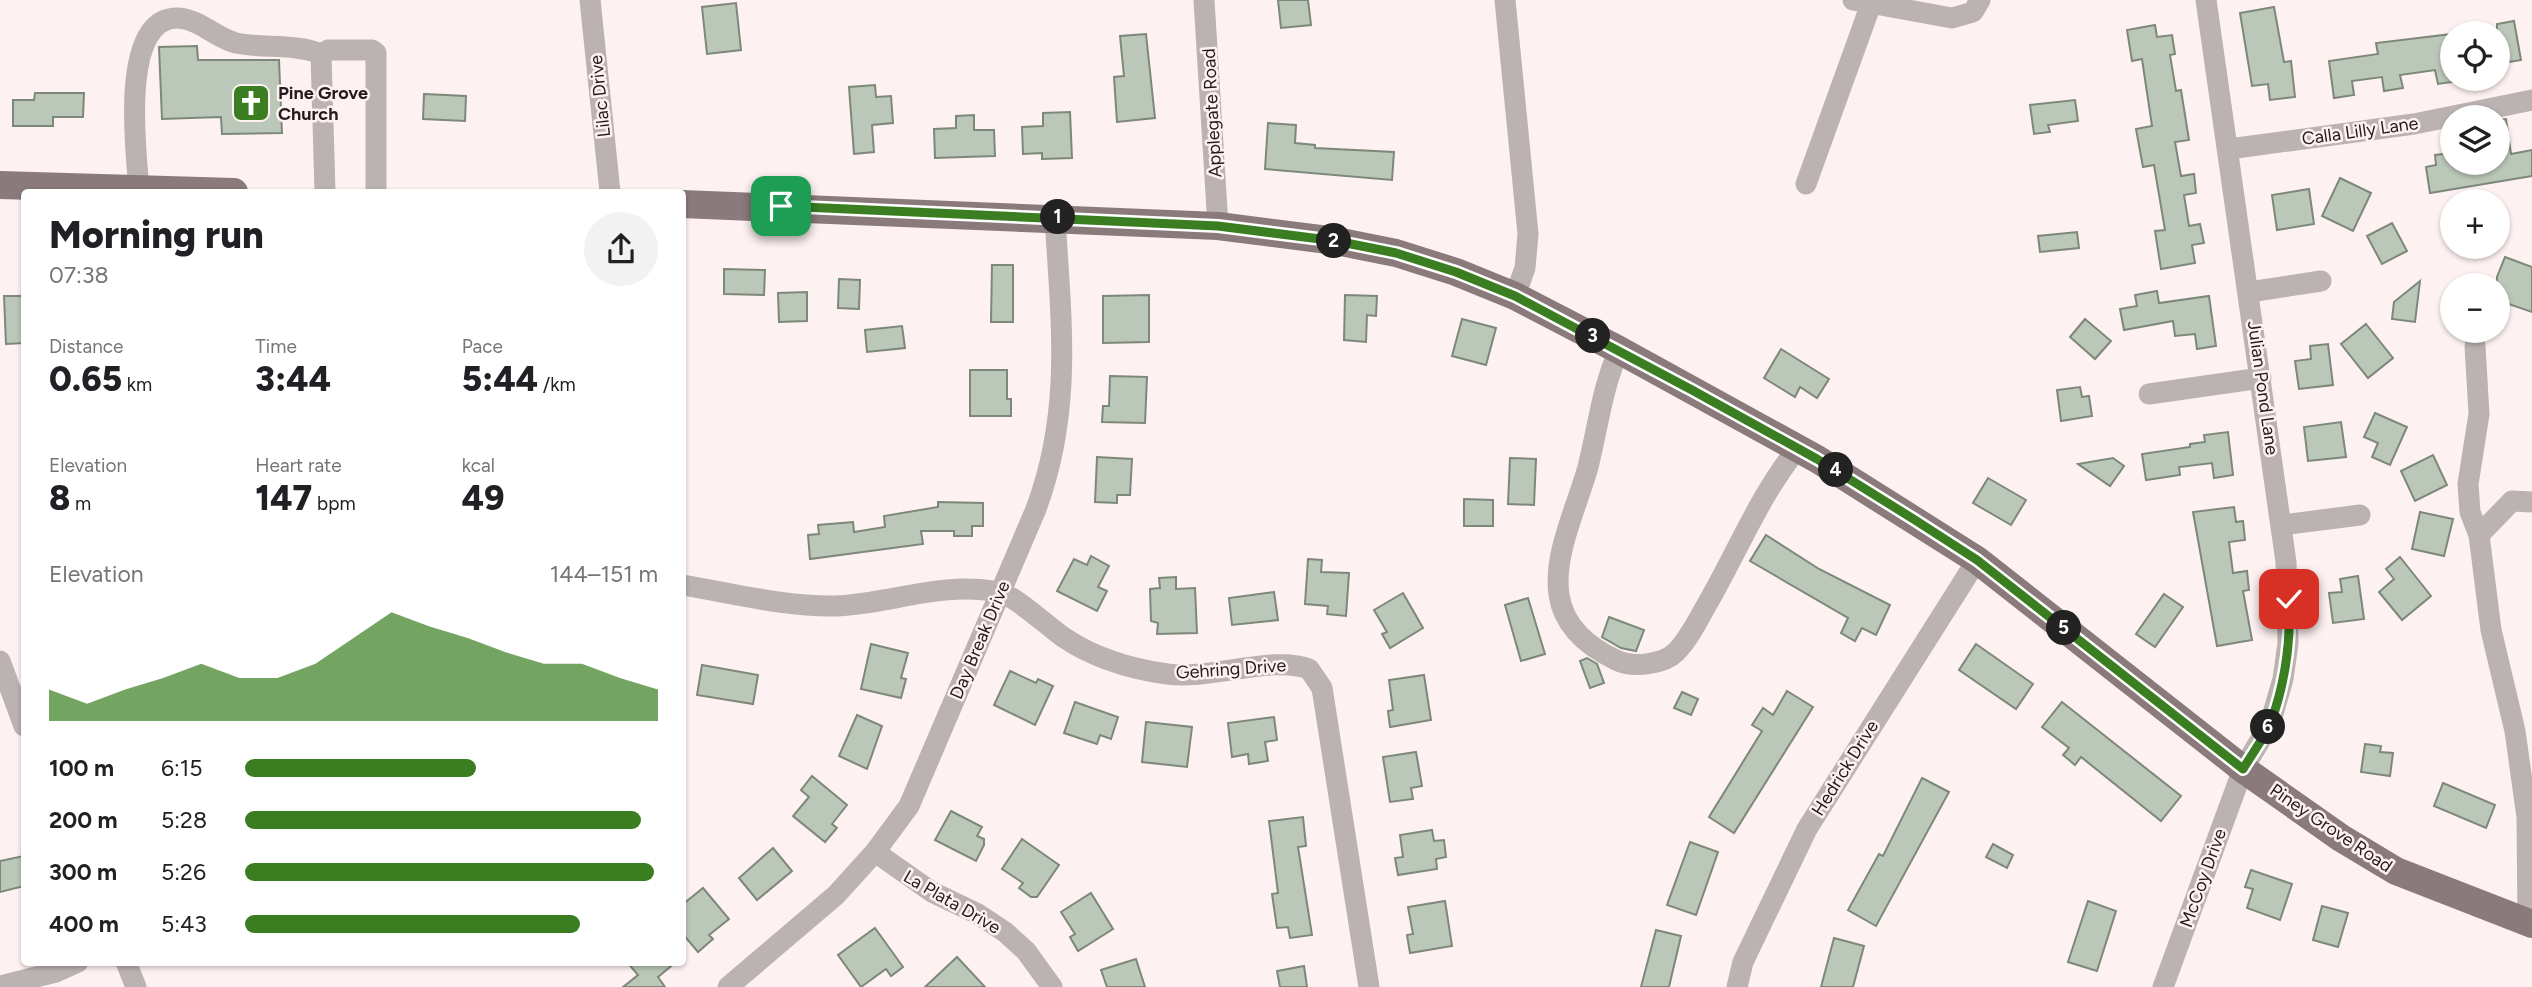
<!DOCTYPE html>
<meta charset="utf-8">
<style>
:root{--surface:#fff;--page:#f2f2f2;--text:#202124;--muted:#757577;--accent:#3a7e21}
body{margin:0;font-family:Figtree,sans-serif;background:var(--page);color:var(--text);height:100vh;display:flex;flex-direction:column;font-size:26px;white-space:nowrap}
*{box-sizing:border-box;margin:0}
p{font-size:23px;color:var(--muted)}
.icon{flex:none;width:38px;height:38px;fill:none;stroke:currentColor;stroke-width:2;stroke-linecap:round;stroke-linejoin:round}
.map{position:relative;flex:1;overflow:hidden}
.side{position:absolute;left:21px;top:189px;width:665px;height:777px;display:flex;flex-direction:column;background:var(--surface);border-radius:7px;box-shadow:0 2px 5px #0004}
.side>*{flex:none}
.tools{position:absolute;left:2440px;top:21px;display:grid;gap:14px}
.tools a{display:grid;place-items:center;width:70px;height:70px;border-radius:50%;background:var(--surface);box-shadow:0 2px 5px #0004;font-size:35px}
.pin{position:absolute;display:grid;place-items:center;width:60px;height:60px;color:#fff;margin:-30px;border-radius:14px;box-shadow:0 4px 10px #0006}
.km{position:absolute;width:35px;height:35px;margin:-18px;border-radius:50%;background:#222;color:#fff;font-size:19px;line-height:35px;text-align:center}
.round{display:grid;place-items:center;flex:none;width:74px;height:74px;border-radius:37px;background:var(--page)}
.headline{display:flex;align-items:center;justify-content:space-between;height:119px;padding:0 28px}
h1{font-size:38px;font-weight:800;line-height:52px}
.stats{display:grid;grid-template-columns:repeat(3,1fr);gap:10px;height:119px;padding:7px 28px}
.stats div{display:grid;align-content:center}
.stats b{font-size:35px;font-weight:800}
.stats small{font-size:19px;font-weight:400}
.stats p{font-size:19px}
.chart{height:196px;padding:14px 28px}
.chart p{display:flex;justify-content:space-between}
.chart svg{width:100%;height:126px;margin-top:7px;fill:var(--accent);opacity:.7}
ul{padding:0 28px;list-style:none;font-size:23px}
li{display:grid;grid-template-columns:112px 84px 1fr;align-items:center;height:52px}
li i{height:18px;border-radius:9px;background:var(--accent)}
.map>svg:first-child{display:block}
</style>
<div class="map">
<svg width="2532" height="987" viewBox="0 0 2532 987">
<rect width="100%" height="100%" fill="#fef1f1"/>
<g fill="#bbc7b8" stroke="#7d887a" stroke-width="2">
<path d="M1278 0H1308L1311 25 1281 28Z"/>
<path d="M736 3 741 50 707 54 702 7Z"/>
<path d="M2274 7 2284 62 2291 61 2295 97 2270 100 2268 84 2252 86 2240 13Z"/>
<path d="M2514 21 2521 60 2497 64V24Z"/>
<path d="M2155 25 2157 37 2172 35 2175 54 2170 55 2176 91 2181 90 2189 140 2175 142 2181 176 2194 174 2196 193 2184 195 2189 226 2200 224 2204 243 2192 245 2195 263 2161 269 2155 231 2165 230 2154 165 2143 167 2136 129 2152 126 2142 59 2132 61 2127 30Z"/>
<path d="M1146 34 1155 118 1117 122 1114 77 1124 76 1120 36Z"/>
<path d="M2452 34V82L2438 84 2435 70 2400 75 2403 88 2384 91 2382 77 2352 81 2354 95 2334 98 2329 61 2378 54 2376 43Z"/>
<path d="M197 46 198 60H279L282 133 222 134 221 117 162 119 159 47Z"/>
<path d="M875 85 876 97 891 96 893 123 872 125 874 152 854 154 849 87Z"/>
<path d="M35 93H84L83 117H53V126H13V100H34Z"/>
<path d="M424 94 466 96 465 121 423 119Z"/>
<path d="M2075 100 2078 121 2048 125 2050 132 2034 134 2030 105Z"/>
<path d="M1070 112 1072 158 1042 159V153L1023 154 1022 127 1043 126V113Z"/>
<path d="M974 115V130H994L995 156 935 158 934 129 956 128V116Z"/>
<path d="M2506 119 2511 154 2532 150V176L2430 193 2426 167 2436 165 2435 155 2452 153V163H2497V120Z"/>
<path d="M1268 123 1296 125 1295 143 1315 145V148L1394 152 1392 180 1265 169Z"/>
<path d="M2340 178 2371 193 2353 231 2322 216Z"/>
<path d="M2309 189 2314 224 2277 230 2272 195Z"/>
<path d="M2392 223 2407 251 2382 264 2367 236Z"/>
<path d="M2077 232 2079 248 2040 252 2038 236Z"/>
<path d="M2505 257 2532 267V312L2497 300V277Z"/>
<path d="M992 265H1013V322H991Z"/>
<path d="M724 269 765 270 764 295 724 294Z"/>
<path d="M839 279 860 280 859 309 838 308Z"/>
<path d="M2420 281 2415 322 2392 319 2394 302Z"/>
<path d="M2157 291 2159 303 2209 296 2216 346 2197 349 2195 334 2175 336 2173 321 2124 330 2120 309 2137 306 2135 295Z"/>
<path d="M807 292V321L779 322 778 293Z"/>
<path d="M1149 295V342L1103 343V296Z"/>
<path d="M1345 295 1377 296 1376 316 1367 315 1366 342 1344 340Z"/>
<path d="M4 296H24V343L6 344Z"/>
<path d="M1462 319 1496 328 1486 365 1452 356Z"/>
<path d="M2085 319 2111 341 2095 359 2070 337Z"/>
<path d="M2366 324 2393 358 2368 378 2341 344Z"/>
<path d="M902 326 905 348 867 352 865 330Z"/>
<path d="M2328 344 2333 385 2299 389 2295 361 2311 359 2310 346Z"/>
<path d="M1781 349 1829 379 1817 398 1800 387 1795 397 1764 378Z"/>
<path d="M970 370H1007V399H1011V416H970Z"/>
<path d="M1110 376 1147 377 1145 423 1102 422 1103 406H1109Z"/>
<path d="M2080 387 2082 397 2089 396 2092 416 2061 421 2057 390Z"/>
<path d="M2375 413 2407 427 2390 465 2372 457 2378 443 2364 437Z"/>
<path d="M2341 422 2346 457 2308 461 2304 427Z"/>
<path d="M2228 432 2233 475 2214 478 2212 463 2179 467 2180 475 2146 480 2142 454 2190 447V444L2205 442 2204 435Z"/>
<path d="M2433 455 2447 485 2415 501 2401 471Z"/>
<path d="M1097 457 1132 459 1130 495H1117V503L1095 502Z"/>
<path d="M1510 458 1536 459 1534 505 1508 504Z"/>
<path d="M2113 458 2124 466 2110 486 2078 464Z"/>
<path d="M1988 478 2026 500 2011 525 1973 503Z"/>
<path d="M1464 499 1493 500V526H1464Z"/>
<path d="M938 502 983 503V526H972V536H954V531H921L923 544 810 559 808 535 819 534 818 525 853 522 854 532 885 527 884 516 938 507Z"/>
<path d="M2234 507 2236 522 2243 521 2245 540 2229 542 2233 573 2247 571 2249 590 2243 591 2252 640 2217 646 2193 512Z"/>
<path d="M2420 512 2453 519 2444 556 2412 549Z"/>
<path d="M1766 535 1819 569 1890 605 1876 635 1862 628 1855 641 1841 633 1848 618 1750 561Z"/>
<path d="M1091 556 1109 566 1098 587 1107 591 1097 611 1057 591 1074 559 1087 565Z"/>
<path d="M2400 557 2431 596 2402 620 2379 592 2394 579 2386 569Z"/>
<path d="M1308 559 1322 560 1321 572 1349 573 1346 616 1327 614 1328 606 1305 604Z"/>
<path d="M2358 576 2364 619 2333 623 2329 593 2342 592 2340 579Z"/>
<path d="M1176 577V589L1195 588 1197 633 1157 634 1158 623 1151 621 1150 589 1160 588 1159 578Z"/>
<path d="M1274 592 1278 620 1232 625 1229 598Z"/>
<path d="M1403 593 1423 628 1390 648 1382 634 1387 632 1374 610Z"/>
<path d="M2164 594 2183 607 2155 647 2136 634Z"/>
<path d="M1528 598 1545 654 1521 661 1505 605Z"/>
<path d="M1609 617 1644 630 1636 651 1621 648 1602 637Z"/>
<path d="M871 644 908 653 901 678 906 679 901 698 861 689Z"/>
<path d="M1976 644 2033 684 2016 709 1959 670Z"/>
<path d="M1587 658 1597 664 1604 683 1590 688 1580 661Z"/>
<path d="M702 665 758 675 753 704 697 695Z"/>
<path d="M1010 671 1036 683 1038 679 1053 686 1035 725 994 705Z"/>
<path d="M1424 675 1431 720 1390 727 1388 711 1393 710 1389 680Z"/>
<path d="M1787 691 1813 707 1734 833 1709 817 1762 731 1752 725 1763 708 1773 715Z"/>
<path d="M1682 692 1698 699 1691 715 1674 708Z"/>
<path d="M1075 702 1118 717 1111 739 1100 735 1097 744 1064 733Z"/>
<path d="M2062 702 2181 796 2161 821 2081 757 2075 765 2063 755 2069 748 2042 727Z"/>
<path d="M857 715 882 726 867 769 839 756Z"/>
<path d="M1274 717 1277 740 1265 742 1268 761 1249 764 1248 754 1232 757 1228 723Z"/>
<path d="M1146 722 1192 727 1187 767 1142 762Z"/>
<path d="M2365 744 2381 746 2380 752 2393 753 2390 776 2361 772Z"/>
<path d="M1416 752 1422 786 1411 788 1413 799 1390 802 1383 757Z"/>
<path d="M812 776 847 805 832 824 837 828 825 842 793 816 809 797 801 790Z"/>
<path d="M1922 778 1949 792 1876 926 1848 910 1879 854 1883 856Z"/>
<path d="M2443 783 2495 805 2486 828 2434 806Z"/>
<path d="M951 811 982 827 977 836 984 839V845L976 861 935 840Z"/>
<path d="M1303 817 1306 846 1298 847 1312 935 1290 938 1288 927 1277 928 1272 894 1278 893 1269 821Z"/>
<path d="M1432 830 1434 841 1444 840 1446 857 1436 859 1437 869 1398 875 1395 858 1403 857 1400 835Z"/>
<path d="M1022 839 1059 865 1037 897H1031L1019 888 1023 883 1002 869Z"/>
<path d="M1690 842 1718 852 1696 915 1667 905Z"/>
<path d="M1993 844 2013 855 2007 868 1986 857Z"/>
<path d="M773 848 792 871 757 900 739 878Z"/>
<path d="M24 856V886L0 892V861Z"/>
<path d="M2251 870 2292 884 2280 920 2247 908 2253 889 2245 887Z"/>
<path d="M703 888 729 919 709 935 713 939 698 952 682 933V905Z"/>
<path d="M1091 893 1113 929 1078 951 1070 937 1075 934 1061 912Z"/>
<path d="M1445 901 1452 946 1410 953 1407 935 1413 934 1408 907Z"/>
<path d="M2088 901 2116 911 2097 971 2068 962Z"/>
<path d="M2322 906 2348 913 2338 947 2313 940Z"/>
<path d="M875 928 903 967 891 976 886 969 861 987 838 955Z"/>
<path d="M1656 930 1681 936 1669 987H1641Z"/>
<path d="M1834 938 1864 946 1853 987H1821Z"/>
<path d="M957 957 985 987H925Z"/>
<path d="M1136 959 1145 987H1107L1101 970Z"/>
<path d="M627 962H676L658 977 665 987H623L638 975Z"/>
<path d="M1304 966 1307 987H1280L1277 971Z"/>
</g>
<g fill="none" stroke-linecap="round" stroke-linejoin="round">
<g stroke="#bbb2b2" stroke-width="21">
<path d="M590 0 610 192"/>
<path d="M1204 0 1218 226"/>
<path d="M1505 0 1528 234 1525 268 1515 296"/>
<path d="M1853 0 1952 18 1973 12 1980 0"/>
<path d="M321 54 328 50H372L376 53V192"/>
<path d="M2229 149 2414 124 2532 100"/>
<path d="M1806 184 1871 4"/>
<path d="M139 189C136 152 119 17 178 18 199 19 216 38 236 43 264 49 293 43 321 54L325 192"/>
<path d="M2249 292 2321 281"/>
<path d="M2475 346 2479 414 2468 484 2470 512 2479 535 2491 630 2515 731 2527 817 2528 923"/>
<path d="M1619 350C1602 388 1598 427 1588 467 1577 507 1553 554 1559 595 1564 628 1589 647 1616 660 1632 668 1663 665 1676 652 1690 638 1700 616 1710 599 1739 548 1761 493 1798 448"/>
<path d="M2149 394 2261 378"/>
<path d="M2282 525 2360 515"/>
<path d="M2479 535 2512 501 2532 502"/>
<path d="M682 585C732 593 785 607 835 606 890 604 942 581 998 592 1015 595 1047 626 1063 637 1094 658 1131 669 1167 674 1209 680 1274 655 1309 669L1322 688 1369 987"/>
<path d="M0 661 24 726"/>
<path d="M875 852 932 892 978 914 1005 932 1026 951 1052 987"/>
<path d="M126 962 136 987"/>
<path d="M0 986 56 972 78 962"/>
<path d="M728 987 836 895 875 852 909 806 1036 509C1073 409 1061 321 1055 217"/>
<path d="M1737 987 1743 962 1807 829 1977 560"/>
<path d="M2163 987 2243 769 2270 724 2283 679 2288 643 2286 562 2206 0"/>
</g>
<g stroke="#8b7a7b" stroke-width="28">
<path d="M0 185 234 192"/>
<path d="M682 204 1218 226 1336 241 1396 253 1456 272 1515 296 1619 350 1817 459 1977 560 2243 769 2341 838 2396 871 2532 924"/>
</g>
</g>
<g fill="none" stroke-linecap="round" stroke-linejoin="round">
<defs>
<path id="route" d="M781 206 1218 226 1336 241 1396 253 1456 272 1515 296 1692 390 1817 459 1915 520 1977 560 2243 769C2252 754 2264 738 2271 722 2285 683 2291 640 2289 599"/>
</defs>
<use href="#route" stroke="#fff" stroke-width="14"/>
<use href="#route" stroke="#3a7e21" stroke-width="9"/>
</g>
<defs>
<symbol id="church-square" viewBox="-11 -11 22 22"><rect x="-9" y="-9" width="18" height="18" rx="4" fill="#3a7e21" stroke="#fef1f1"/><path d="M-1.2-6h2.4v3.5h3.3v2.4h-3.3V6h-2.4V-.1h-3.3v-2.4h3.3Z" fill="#fff"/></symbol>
</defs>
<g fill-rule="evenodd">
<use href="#church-square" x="229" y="81" width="44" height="44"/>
</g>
<g text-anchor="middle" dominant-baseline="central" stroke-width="5" stroke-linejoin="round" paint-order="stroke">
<g font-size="18" font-weight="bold" fill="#231b1c" stroke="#fef1f1" text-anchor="start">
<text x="278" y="93">Pine Grove<tspan x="278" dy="21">Church</tspan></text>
</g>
<g font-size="18" fill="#231b1c" stroke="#fef1f1">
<text transform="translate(600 96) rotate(-96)">Lilac Drive</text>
<text transform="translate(1212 113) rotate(-93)">Applegate Road</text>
<text transform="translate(2360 131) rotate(-8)">Calla Lilly Lane</text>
<text transform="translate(2263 388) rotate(82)">Julian Pond Lane</text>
<text transform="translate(980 640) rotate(-67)">Day Break Drive</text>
<text transform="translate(1231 669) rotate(-4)">Gehring Drive</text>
<text transform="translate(1845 768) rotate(-58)">Hedrick Drive</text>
<text transform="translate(2331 828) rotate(34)">Piney Grove Road</text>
<text transform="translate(2203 878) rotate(-70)">McCoy Drive</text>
<text transform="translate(952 902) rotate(30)">La Plata Drive</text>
</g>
</g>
</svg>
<div class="tools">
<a><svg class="icon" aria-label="locate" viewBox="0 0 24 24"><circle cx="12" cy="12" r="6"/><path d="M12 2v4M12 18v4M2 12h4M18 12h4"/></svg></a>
<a><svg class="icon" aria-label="layers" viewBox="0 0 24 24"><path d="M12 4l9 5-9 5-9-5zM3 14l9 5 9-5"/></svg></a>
<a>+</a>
<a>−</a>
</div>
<div class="pin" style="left:781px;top:206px;background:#1e9e55"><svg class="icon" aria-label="arrive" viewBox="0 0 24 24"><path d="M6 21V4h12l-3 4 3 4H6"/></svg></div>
<div class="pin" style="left:2289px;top:599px;background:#d93025"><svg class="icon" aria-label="check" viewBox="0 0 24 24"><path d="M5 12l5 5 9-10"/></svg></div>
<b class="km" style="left:1058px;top:217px">1</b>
<b class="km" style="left:1334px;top:241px">2</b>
<b class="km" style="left:1593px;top:336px">3</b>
<b class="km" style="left:1836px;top:470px">4</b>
<b class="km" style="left:2064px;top:628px">5</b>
<b class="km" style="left:2268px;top:727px">6</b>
<section class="side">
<div class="headline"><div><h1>Morning run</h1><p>07:38</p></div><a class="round"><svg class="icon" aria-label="share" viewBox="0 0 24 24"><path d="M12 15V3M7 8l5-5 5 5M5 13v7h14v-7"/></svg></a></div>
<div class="stats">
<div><p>Distance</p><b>0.65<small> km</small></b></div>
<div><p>Time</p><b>3:44</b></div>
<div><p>Pace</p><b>5:44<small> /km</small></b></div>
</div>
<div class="stats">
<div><p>Elevation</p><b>8<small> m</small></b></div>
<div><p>Heart rate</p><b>147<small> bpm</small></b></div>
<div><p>kcal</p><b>49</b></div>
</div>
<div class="chart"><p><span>Elevation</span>144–151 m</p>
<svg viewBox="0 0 160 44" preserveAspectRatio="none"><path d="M0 44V33L10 38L20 33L30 29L40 24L50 29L60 29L70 24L80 15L90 6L100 11L110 15L120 20L130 24L140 24L150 29L160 33V44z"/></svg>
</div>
<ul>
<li><b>100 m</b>6:15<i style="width:56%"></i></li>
<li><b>200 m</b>5:28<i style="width:96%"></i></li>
<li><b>300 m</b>5:26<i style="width:99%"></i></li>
<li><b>400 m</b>5:43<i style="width:81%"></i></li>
</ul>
</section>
</div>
